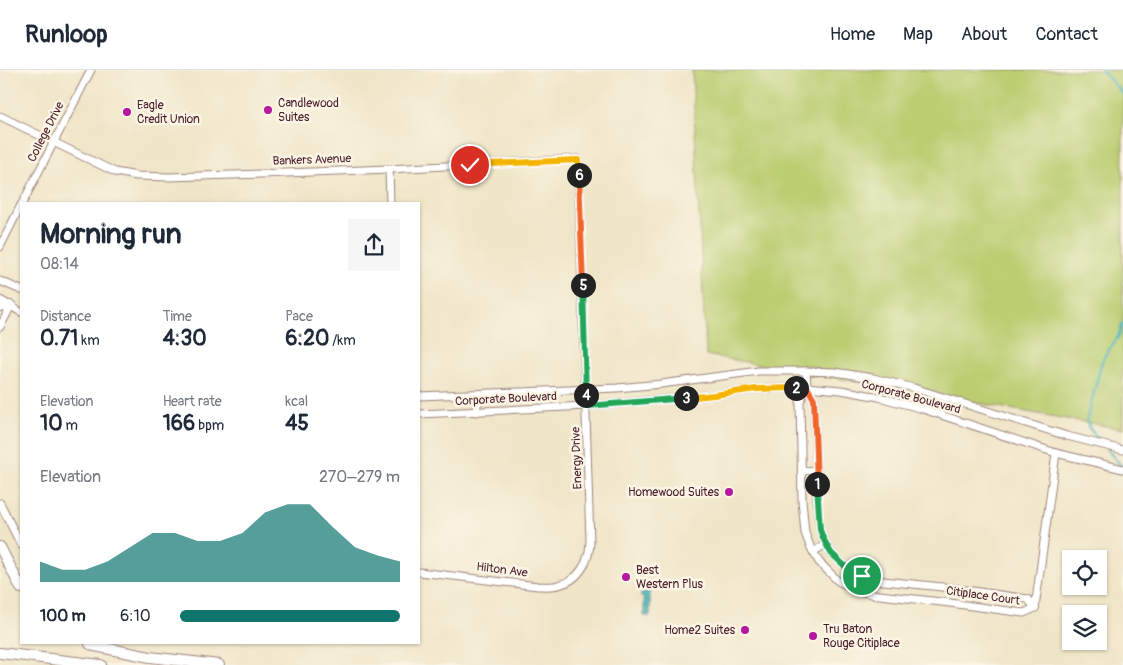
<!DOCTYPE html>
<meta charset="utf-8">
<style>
:root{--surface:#fff;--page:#f6f6f7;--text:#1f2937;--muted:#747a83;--line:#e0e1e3;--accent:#0f766e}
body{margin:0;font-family:Pangolin,sans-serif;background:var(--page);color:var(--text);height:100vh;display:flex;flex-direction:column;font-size:19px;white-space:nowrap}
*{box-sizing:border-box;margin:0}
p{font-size:16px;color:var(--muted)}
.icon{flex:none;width:28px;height:28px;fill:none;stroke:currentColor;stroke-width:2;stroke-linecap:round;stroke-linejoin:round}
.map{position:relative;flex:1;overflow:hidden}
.details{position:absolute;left:20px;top:132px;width:400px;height:442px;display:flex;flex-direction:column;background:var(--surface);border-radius:0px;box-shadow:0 1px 4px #0004}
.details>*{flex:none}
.tools{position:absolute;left:1062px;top:480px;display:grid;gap:10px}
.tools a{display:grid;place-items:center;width:45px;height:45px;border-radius:0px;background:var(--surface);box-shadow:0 1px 4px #0004;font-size:25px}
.pin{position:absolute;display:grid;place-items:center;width:42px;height:42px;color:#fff;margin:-21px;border:2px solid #fff;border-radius:50%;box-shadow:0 1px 5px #0007}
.km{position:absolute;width:25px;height:25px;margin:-12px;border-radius:50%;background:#222;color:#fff;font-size:14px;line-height:25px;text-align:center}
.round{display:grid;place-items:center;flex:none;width:52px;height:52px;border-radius:0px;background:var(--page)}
.summary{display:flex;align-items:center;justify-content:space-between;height:85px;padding:0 20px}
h1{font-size:28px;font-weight:700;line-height:38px}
.stats{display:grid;grid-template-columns:repeat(3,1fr);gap:8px;height:85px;padding:5px 20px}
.stats div{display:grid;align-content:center}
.stats b{font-size:21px;font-weight:700}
.stats small{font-size:14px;font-weight:400}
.stats p{font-size:14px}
.chart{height:140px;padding:10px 20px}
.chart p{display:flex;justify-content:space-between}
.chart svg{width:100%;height:90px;margin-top:5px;fill:var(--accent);opacity:.7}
ul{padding:0 20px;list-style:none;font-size:16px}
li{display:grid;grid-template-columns:80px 60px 1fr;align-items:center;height:38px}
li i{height:12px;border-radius:6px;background:var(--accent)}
header{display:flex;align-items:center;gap:30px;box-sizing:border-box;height:70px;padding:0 25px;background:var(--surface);border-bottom:1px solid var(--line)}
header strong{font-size:24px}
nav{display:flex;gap:28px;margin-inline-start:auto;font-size:18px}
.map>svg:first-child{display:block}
</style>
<header>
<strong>Runloop</strong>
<nav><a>Home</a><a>Map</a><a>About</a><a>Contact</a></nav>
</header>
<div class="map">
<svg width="1123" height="595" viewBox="0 0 1123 595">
<rect width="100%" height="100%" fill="#fcf5e5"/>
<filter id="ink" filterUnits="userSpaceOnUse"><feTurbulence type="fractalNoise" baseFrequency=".02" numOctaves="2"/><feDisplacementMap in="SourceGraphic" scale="10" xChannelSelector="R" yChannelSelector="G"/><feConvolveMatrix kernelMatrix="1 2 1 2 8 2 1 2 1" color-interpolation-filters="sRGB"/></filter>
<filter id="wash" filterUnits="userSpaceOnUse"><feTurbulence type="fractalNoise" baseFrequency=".0096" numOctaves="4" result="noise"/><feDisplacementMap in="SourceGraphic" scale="20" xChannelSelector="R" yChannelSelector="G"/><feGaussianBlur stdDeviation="1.12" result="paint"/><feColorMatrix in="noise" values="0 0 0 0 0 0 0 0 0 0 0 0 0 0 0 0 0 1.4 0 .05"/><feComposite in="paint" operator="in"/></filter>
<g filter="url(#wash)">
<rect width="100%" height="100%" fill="#efe5c7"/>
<path fill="#bacd71" stroke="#82764e" d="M692 0H1123V359L706 285Z"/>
<path fill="#40b1b7" stroke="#456871" d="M644 521H650V546H644V529L640 526Z"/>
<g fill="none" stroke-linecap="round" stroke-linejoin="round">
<g stroke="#40b1b7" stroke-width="2.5">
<path d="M1101 0 1123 24"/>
<path d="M1101 372 1089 358 1087 349 1102 291 1107 282 1118 267 1123 253"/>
<path d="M1106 378 1122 397"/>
</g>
</g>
</g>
<g filter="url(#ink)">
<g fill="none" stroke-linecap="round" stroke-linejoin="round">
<defs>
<g id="minor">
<path d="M0 46 115 102 137 106 168 107 233 105 389 99 578 89 590 473C589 492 579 511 558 515 552 517 545 516 538 516L419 502"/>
<path d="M389 99 390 134"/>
<path d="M22 134 91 0"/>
<path d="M0 177 21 135"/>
<path d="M0 211 21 220"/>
<path d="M0 230 21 242"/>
<path d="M0 257 11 236"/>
<path d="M806 301 807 317 800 332 802 430 805 463 810 476 819 492 838 511 856 520 871 524 950 533 1024 543 1035 538"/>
<path d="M807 317 814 329 817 429 820 460 824 470 831 483 847 498 862 506 874 510 952 518 1028 529 1035 538"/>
<path d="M419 326 617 318 661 314 759 301H806L835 302 873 308 914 318 1067 366 1123 380"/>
<path d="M476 342 477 334 482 329 489 325"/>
<path d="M419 344 587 336 714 325 756 319 807 317 841 320 879 327 923 339 1056 383 1123 399"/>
<path d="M802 401 817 400"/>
<path d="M0 433 21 475"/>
<path d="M813 482 826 474"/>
<path d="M865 522 869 508"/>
<path d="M1035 538 1056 383"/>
</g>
<g id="highway">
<path d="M0 236H11"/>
<path d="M0 477 21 518"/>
<path d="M90 574 95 576 150 587 219 595"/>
<path d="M0 583 101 595"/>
</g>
</defs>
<use href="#minor" stroke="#9c8279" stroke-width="9"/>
<use href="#highway" stroke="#9c8279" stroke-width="12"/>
<use href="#minor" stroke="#fff" stroke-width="7"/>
<use href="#highway" stroke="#fff" stroke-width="10"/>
</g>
</g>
<g fill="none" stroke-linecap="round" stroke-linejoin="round" filter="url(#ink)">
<defs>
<path id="split-1" d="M817 414 820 460 824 470 831 483 847 498 862 506"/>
<path id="split-2" d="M796 318 807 317 814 329 817 414"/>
<path id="split-3" d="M686 328 714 325 756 319 796 318"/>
<path id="split-4" d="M586 325 587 336 686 328"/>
<path id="split-5" d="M583 215 586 325"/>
<path id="split-6" d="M579 105 583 215"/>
<path id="split-7" d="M470 95 578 90 579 105"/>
</defs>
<use href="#split-1" stroke="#fff" stroke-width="10"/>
<use href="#split-2" stroke="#fff" stroke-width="10"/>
<use href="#split-3" stroke="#fff" stroke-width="10"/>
<use href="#split-4" stroke="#fff" stroke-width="10"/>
<use href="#split-5" stroke="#fff" stroke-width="10"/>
<use href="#split-6" stroke="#fff" stroke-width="10"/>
<use href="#split-7" stroke="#fff" stroke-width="10"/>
<use href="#split-1" stroke="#22a559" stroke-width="6"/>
<use href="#split-2" stroke="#f0652b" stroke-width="6"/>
<use href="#split-3" stroke="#f5b400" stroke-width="6"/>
<use href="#split-4" stroke="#22a559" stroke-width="6"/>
<use href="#split-5" stroke="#22a559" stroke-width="6"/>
<use href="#split-6" stroke="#f0652b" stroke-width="6"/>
<use href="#split-7" stroke="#f5b400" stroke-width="6"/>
</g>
<g fill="#b5179e" stroke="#fcf5e5" stroke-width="2">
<circle cx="268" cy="40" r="5"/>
<circle cx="127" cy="42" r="5"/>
<circle cx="729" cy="422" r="5"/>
<circle cx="626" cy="507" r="5"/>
<circle cx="745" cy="560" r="5"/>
<circle cx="813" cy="566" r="5"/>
</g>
<g text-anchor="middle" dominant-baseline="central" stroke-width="5" stroke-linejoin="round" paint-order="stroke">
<g font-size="12" fill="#4a1f2b" stroke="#fcf5e5" text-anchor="start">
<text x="278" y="33">Candlewood<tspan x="278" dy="14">Suites</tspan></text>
<text x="137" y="35">Eagle<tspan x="137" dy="14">Credit Union</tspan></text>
<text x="719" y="422" text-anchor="end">Homewood Suites</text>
<text x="636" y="500">Best<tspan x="636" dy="14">Western Plus</tspan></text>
<text x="823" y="559">Tru Baton<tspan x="823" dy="14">Rouge Citiplace</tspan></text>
<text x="735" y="560" text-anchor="end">Home2 Suites</text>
</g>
<g font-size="12" fill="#4a1f2b" stroke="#fcf5e5">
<text transform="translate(46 62) rotate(-63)">College Drive</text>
<text transform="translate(312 90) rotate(-2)">Bankers Avenue</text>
<text transform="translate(911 327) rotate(15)">Corporate Boulevard</text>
<text transform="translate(506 329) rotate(-3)">Corporate Boulevard</text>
<text transform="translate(577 388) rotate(-92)">Energy Drive</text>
<text transform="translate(502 500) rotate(7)">Hilton Ave</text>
<text transform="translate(983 526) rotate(8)">Citiplace Court</text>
</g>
</g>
</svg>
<div class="tools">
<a><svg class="icon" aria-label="locate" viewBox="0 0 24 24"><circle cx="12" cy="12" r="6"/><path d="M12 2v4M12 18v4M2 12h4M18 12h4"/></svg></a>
<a><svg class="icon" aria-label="layers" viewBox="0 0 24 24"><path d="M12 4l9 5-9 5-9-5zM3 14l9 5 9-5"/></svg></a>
</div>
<div class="pin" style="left:862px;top:506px;background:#1e9e55"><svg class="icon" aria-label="arrive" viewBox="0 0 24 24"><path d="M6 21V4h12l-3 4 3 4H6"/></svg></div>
<div class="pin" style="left:470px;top:95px;background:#d93025"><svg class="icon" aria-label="check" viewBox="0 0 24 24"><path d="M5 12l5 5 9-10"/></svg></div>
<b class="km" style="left:817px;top:414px">1</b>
<b class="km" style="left:796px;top:318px">2</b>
<b class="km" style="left:686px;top:328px">3</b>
<b class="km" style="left:586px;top:325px">4</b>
<b class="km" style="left:583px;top:215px">5</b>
<b class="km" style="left:579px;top:105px">6</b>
<section class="details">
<div class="summary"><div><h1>Morning run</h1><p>08:14</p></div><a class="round"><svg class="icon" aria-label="share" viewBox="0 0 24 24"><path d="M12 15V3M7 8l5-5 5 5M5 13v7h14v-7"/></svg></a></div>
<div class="stats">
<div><p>Distance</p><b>0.71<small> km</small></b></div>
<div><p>Time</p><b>4:30</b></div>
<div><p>Pace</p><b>6:20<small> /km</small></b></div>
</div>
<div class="stats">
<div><p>Elevation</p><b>10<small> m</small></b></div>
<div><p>Heart rate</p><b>166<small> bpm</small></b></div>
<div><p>kcal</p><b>45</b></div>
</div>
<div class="chart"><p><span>Elevation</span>270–279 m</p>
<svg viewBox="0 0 160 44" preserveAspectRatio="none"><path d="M0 44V34L10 38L20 38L30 34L40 27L50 20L60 20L70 24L80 24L90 20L100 10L110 6L120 6L130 17L140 27L150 31L160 34V44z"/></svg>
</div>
<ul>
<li><b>100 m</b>6:10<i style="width:100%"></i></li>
</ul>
</section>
</div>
